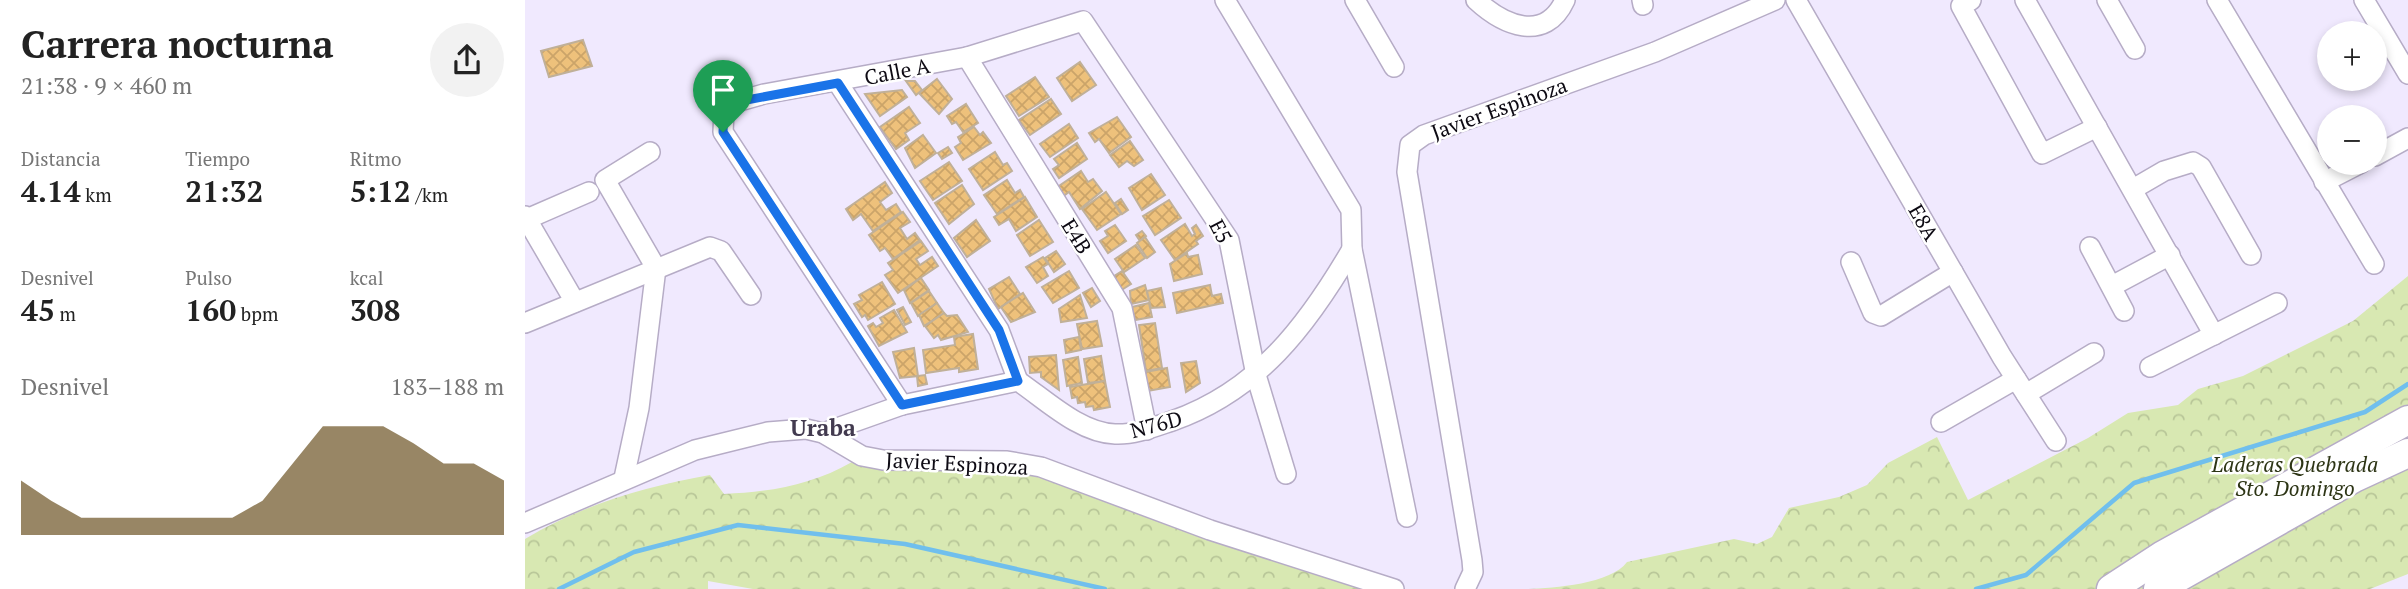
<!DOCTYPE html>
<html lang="es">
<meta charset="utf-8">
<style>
:root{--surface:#fff;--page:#f2f2f2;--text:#222;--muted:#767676;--accent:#6d5425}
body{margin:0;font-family:"PT Serif",serif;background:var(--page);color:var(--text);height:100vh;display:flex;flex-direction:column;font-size:26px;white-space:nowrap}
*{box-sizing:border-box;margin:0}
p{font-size:23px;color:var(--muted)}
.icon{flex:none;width:38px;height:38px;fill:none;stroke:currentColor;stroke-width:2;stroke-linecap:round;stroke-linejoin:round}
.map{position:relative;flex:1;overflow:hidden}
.drawer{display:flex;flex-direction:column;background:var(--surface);width:525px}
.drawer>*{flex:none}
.fabs{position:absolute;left:1792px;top:21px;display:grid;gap:14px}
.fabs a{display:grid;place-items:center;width:70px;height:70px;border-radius:50%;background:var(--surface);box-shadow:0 4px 10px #0003;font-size:35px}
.pin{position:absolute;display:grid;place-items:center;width:60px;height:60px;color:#fff;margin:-72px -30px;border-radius:50% 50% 50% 0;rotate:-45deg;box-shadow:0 0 7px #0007}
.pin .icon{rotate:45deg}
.round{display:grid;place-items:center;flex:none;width:74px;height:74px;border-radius:37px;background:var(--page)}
.overview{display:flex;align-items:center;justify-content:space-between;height:119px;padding:0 21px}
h1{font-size:38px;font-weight:800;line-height:52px}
.metrics{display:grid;grid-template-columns:repeat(3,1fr);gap:10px;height:119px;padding:7px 21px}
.metrics div{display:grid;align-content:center}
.metrics b{font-size:30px;font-weight:800}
.metrics small{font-size:19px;font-weight:400}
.metrics p{font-size:19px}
.chart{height:196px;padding:14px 21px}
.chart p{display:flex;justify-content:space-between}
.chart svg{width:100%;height:126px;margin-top:7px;fill:var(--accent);opacity:.7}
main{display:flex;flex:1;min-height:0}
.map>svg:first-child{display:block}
</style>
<main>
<section class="drawer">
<div class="overview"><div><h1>Carrera nocturna</h1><p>21:38 · 9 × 460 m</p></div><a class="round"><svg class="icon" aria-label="share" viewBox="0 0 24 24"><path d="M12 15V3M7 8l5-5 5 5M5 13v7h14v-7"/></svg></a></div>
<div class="metrics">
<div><p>Distancia</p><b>4.14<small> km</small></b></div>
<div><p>Tiempo</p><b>21:32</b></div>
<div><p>Ritmo</p><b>5:12<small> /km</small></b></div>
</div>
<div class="metrics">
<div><p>Desnivel</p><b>45<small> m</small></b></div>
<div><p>Pulso</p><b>160<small> bpm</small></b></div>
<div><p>kcal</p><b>308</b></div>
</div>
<div class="chart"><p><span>Desnivel</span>183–188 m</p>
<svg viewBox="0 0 160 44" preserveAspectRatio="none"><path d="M0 44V25L10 32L20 38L30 38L40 38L50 38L60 38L70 38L80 32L90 19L100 6L110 6L120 6L130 12L140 19L150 19L160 25V44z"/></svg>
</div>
</section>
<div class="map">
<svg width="1883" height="589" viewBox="0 0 1883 589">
<defs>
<pattern id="forest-crowns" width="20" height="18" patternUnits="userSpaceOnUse" patternTransform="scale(1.75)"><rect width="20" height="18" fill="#d8e8b2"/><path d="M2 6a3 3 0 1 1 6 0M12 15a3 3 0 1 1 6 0" fill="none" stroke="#b8c698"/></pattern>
<pattern id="building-cross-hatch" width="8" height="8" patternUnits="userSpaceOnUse" patternTransform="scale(1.75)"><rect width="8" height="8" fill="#eec17b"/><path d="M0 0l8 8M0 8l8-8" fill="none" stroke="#cba469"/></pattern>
</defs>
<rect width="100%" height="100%" fill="#f0e9fe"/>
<g fill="url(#forest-crowns)">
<path d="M1883 276V574L1845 589H1003C1029 588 1086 584 1102 562L1209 539 1232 544 1247 537 1264 508 1314 497 1342 485 1363 463 1412 437 1443 500 1563 438 1603 413 1653 405 1673 389 1718 376 1828 321Z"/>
<path d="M327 462 345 467 385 470H494L683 537 841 589H228L183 581V589H0V539C56 505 122 486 185 475L199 494C245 492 287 485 327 462Z"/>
</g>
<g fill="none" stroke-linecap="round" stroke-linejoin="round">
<g stroke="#70bfed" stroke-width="4.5">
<path d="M34 589 109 552 213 525 380 544 580 589"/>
<path d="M1451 589 1501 575 1609 483 1840 412 1883 384"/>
</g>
</g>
<g fill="url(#building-cross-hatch)" stroke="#c0b098" stroke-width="2">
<path d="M58 40 67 66 24 77 16 51Z"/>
<path d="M555 62 571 85 547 101 532 78Z"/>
<path d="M510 77 524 97 494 116 481 96Z"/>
<path d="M412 79 427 99 414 114 394 93Z"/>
<path d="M381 81H390L397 90 391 95Z"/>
<path d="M377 90 382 97 355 116 340 94Z"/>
<path d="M526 99 536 114 505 135 494 120Z"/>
<path d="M441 104 453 123 438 132 431 122 427 124 422 116Z"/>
<path d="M384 107 395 123 380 133 384 140 371 149 355 127Z"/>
<path d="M592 117 606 137 584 153 574 139 570 142 564 133Z"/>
<path d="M544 124 553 138 525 157 515 144Z"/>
<path d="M449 127 455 135 458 132 466 143 438 160 430 147 436 143 433 137Z"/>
<path d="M398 135 411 153 390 168 380 148Z"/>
<path d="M605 141 618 160 609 166 602 161 594 167 585 155Z"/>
<path d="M552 143 562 159 534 178 528 169 534 165 529 159Z"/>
<path d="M423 147 427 153 417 159 413 153Z"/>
<path d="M470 152 478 165 482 163 487 171 458 190 444 169Z"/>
<path d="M424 162 437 181 408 200 395 181Z"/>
<path d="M556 171 563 182 568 179 577 191 555 209 544 192 537 197 531 188Z"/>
<path d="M626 174 640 195 617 210 604 188Z"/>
<path d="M482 180 490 193 495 190 499 197 472 214 459 195Z"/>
<path d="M360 182 367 193 355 202 361 210 371 204 376 212 348 231 336 214 328 220 321 209Z"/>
<path d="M437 185 449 204 424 224 410 203Z"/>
<path d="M581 192 596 214 572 230 557 209Z"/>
<path d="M500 197 512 217 491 231 484 219 474 225 469 217Z"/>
<path d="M596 199 603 210 597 214 590 203Z"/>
<path d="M644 200 656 218 630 235 618 216Z"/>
<path d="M378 212 385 222 375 228 382 239 390 233 395 240 368 259 360 248 355 251 344 235Z"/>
<path d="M451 220 465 241 442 257 429 238Z"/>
<path d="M514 220 528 242 505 256 492 235Z"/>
<path d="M660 224 667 236 670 234 667 228 671 225 678 236 671 241 673 244 650 260 636 240Z"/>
<path d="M590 225 601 241 583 253 575 241 583 236 580 231Z"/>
<path d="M617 231 621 236 615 241 611 235Z"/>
<path d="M620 237 630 252 622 258 612 243Z"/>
<path d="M396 241 403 251 391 259 395 265 407 257 413 266 373 293 360 275 368 270 363 263Z"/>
<path d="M611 245 620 258 599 272 590 259Z"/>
<path d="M531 251 540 264 529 272 520 258Z"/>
<path d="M662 253 663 257 673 255 677 274 649 281 645 264Z"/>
<path d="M518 257 523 264 518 267 523 276 512 283 501 267Z"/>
<path d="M544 271 554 288 528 303 517 287Z"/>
<path d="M597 271 606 284 595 291 586 278Z"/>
<path d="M484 277 495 294 473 309 464 289Z"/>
<path d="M396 278 404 290 385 303 379 290Z"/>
<path d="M357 282 370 304 343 320 340 315 337 317 329 304 337 300 334 295Z"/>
<path d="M620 285 624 300 606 304 605 291Z"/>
<path d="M685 285 687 296 696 294 698 303 652 313 648 293Z"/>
<path d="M567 288 575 301 566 307 558 293Z"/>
<path d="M636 288 640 307 626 308 622 291Z"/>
<path d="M404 291 412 303 393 316 386 303Z"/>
<path d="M498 293 510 312 486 322 476 307Z"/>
<path d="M555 295 562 318 536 322 534 309Z"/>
<path d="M412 303 419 313 399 326 394 315Z"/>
<path d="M624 303 627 317 610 320 607 307Z"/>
<path d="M378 307 386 322 380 325 372 310Z"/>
<path d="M369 310 382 332 354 346 343 326 348 323 351 327 358 323 355 318Z"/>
<path d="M419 313 422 316 432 315 443 332 416 340 413 335 409 338 400 326Z"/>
<path d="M572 321 577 346 557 349 552 324Z"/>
<path d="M630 323 637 368 621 371 614 325Z"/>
<path d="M448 334 453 369 434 372V368L401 373 398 350 430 345 429 337Z"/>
<path d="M554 337 556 350 541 353 539 340Z"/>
<path d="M389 348 393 376 375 378 368 352Z"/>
<path d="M531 355 534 390 516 377V372L505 373 504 357Z"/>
<path d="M576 356 580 381 563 383 559 359Z"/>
<path d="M553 357 557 383 542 386 538 360Z"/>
<path d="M671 361 675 383 661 392 656 363Z"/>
<path d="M642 368 645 387 622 391 620 372Z"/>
<path d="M400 375 402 384 393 386 392 376Z"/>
<path d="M580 381 585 407 569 410 568 406 561 407 560 402 553 403 552 397 547 398 545 387Z"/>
</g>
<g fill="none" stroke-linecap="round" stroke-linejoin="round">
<defs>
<g id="minor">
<path d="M700 0 826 210 827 249 882 517"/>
<path d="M830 0 869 67"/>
<path d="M951 0C978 25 1020 44 1040 0"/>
<path d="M1117 0 1118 5"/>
<path d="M1271 0 1477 357 1531 441"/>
<path d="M1446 0 1436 6 1517 154 1572 127"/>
<path d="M1500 0 1689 335"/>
<path d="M1582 0 1610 49"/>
<path d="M1692 0 1849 264"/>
<path d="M1839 0 1883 74"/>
<path d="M442 57 597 308 622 430"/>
<path d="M313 83 474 330 493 381"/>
<path d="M1850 156 1883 138"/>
<path d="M1799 182 1836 163"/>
<path d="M1608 189 1639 171 1668 162 1676 167 1726 255"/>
<path d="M0 216 50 302"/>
<path d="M2 219 64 192"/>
<path d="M1565 247 1599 311"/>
<path d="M1326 262 1348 313 1356 316 1428 272"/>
<path d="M1587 286 1645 255"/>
<path d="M0 323 185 247 196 251 226 295"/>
<path d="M1625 367 1752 303"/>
<path d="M1501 394 1569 353"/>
<path d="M377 405 198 132 199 111 211 102 239 94 442 57 558 21 704 240 731 375 761 474"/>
<path d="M1416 422 1491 379"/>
<path d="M298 433 377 405 493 381C521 400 555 433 590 434 609 435 629 427 647 421 733 391 782 326 827 249"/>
<path d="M99 478 114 408 131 268 80 180 125 152"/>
<path d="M0 523 170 450 243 432 281 429 298 433 337 456 358 460 482 461 516 467 685 530 869 589"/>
<path d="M940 589 948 572 947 560 882 172 885 145 899 135 1130 52 1250 0"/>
</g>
<g id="highway">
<path d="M1586 589 1638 555 1883 420"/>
<path d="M1633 589 1829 478 1883 453"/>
</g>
</defs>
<use href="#minor" stroke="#b6acc6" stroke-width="22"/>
<use href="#highway" stroke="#b6acc6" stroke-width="31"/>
<use href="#minor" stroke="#fff" stroke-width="19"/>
<use href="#highway" stroke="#fff" stroke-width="28"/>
</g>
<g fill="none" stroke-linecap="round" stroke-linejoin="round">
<defs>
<path id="route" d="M313 83 474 330 493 381 377 405 198 132 199 111 211 102Z"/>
</defs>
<use href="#route" stroke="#fff" stroke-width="14"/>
<use href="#route" stroke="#1a73e8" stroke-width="9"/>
</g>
<g text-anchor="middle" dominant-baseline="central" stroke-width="5" stroke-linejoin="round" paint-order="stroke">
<g font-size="21" fill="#0d0a13" stroke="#fff">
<text transform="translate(372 71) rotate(-11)">Calle A</text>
<text transform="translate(974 108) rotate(-20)">Javier Espinoza</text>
<text transform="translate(1399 222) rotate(60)">E8A</text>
<text transform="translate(696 231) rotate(62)">E5</text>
<text transform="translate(552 236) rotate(58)">E4B</text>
<text transform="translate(631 424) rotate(-15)">N76D</text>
<text transform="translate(432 463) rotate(3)">Javier Espinoza</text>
</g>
<g font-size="21" font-style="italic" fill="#2d3515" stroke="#fff">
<text x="1770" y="464">Laderas Quebrada<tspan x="1770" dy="24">Sto. Domingo</tspan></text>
</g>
<g font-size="23" font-weight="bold" fill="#423a4f" stroke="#fff">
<text x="298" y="427">Uraba</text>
</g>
</g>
</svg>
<div class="fabs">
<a>+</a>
<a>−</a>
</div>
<div class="pin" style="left:198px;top:132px;background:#1e9e55"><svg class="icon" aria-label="arrive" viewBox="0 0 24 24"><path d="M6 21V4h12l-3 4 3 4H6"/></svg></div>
</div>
</main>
